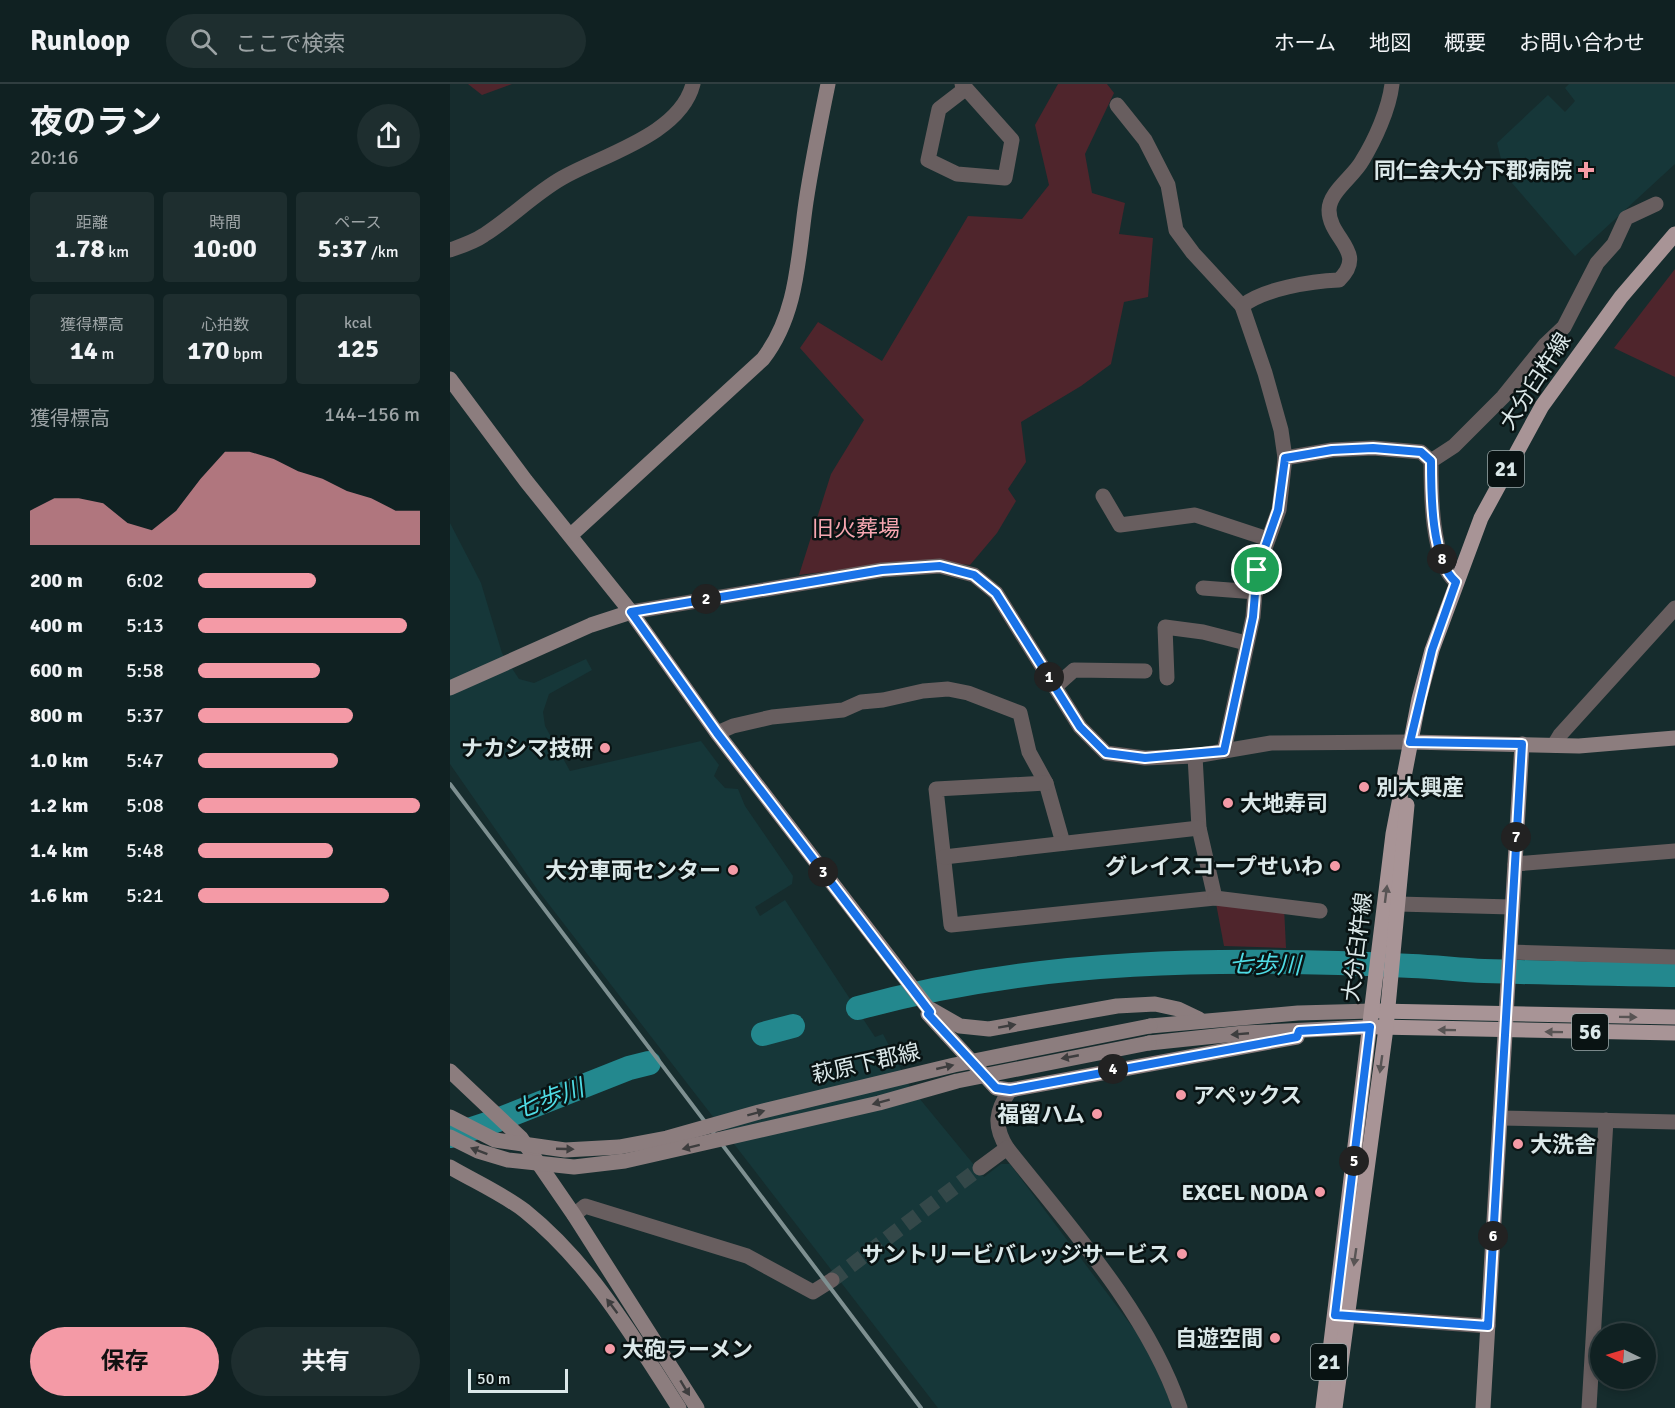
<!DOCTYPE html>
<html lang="ja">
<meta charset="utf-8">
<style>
:root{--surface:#102122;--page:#1e2e2f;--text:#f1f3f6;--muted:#9ca3a5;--line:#303e40;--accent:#f49aa6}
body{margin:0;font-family:Signika,"Noto Sans JP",sans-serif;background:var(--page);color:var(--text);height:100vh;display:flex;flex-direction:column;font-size:22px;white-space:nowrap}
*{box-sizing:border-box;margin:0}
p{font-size:20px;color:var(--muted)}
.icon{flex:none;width:33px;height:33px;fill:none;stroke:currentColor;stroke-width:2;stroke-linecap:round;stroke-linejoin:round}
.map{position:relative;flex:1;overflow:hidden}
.panel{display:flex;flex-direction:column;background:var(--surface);width:450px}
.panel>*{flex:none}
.needle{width:39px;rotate:275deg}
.tools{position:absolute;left:1140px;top:1239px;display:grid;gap:12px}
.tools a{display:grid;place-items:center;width:66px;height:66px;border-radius:50%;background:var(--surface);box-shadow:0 3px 9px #0003,0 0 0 2px var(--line);font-size:30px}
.scale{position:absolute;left:18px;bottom:15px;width:100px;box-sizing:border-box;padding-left:6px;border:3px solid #dbe8e9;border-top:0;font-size:16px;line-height:21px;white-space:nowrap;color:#dbe8e9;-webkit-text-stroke:4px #091313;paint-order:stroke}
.pin{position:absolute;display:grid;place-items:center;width:51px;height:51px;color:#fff;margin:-26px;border:3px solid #fff;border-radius:50%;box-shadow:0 2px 6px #0007}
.km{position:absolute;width:30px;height:30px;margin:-15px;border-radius:50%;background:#222;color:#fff;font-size:16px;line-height:30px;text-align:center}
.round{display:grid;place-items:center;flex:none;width:63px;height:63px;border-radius:32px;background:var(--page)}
.summary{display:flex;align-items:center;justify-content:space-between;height:102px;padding:0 30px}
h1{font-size:33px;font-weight:700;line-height:45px}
.stats{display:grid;grid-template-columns:repeat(3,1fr);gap:9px;height:102px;padding:6px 30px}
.stats div{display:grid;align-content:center;border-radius:6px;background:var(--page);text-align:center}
.stats b{font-size:26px;font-weight:700}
.stats small{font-size:16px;font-weight:400}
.stats p{font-size:16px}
.chart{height:168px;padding:12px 30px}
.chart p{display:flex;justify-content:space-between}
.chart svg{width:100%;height:108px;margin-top:6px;fill:var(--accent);opacity:.7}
.button{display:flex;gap:12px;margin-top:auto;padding:12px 30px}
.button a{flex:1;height:69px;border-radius:36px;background:var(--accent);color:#111;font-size:24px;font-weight:700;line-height:69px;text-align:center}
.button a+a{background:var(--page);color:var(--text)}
ul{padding:0 30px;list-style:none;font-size:20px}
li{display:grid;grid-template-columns:96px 72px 1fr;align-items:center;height:45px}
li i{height:15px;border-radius:8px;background:var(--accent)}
header{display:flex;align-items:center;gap:36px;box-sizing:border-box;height:84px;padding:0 30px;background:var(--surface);border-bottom:2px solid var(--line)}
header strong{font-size:28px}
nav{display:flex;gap:33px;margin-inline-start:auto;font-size:21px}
.search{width:420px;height:54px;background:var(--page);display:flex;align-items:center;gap:15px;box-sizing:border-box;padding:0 21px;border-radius:33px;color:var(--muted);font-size:22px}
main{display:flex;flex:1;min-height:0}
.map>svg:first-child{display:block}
</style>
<header>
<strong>Runloop</strong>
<div class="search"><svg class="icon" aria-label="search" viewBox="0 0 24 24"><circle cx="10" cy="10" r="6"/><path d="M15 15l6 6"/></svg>ここで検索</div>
<nav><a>ホーム</a><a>地図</a><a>概要</a><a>お問い合わせ</a></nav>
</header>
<main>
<section class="panel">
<div class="summary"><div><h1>夜のラン</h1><p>20:16</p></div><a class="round"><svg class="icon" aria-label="share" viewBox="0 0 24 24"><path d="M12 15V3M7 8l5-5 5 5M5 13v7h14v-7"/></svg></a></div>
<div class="stats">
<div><p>距離</p><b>1.78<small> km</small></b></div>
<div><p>時間</p><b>10:00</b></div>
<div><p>ペース</p><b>5:37<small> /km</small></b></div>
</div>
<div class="stats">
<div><p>獲得標高</p><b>14<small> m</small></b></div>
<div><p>心拍数</p><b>170<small> bpm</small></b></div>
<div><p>kcal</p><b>125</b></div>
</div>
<div class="chart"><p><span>獲得標高</span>144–156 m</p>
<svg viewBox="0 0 160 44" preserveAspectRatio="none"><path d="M0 44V30L10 25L20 25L30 27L40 35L50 38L60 30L70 17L80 6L90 6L100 9L110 14L120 17L130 22L140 25L150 30L160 30V44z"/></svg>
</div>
<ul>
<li><b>200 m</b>6:02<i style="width:53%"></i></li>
<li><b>400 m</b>5:13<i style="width:94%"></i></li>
<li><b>600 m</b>5:58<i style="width:55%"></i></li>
<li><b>800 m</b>5:37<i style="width:70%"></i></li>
<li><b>1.0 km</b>5:47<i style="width:63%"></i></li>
<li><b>1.2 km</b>5:08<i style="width:100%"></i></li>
<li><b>1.4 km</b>5:48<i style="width:61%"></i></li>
<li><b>1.6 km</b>5:21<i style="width:86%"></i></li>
</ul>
<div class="button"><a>保存</a><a>共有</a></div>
</section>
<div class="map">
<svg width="1225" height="1324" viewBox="0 0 1225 1324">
<rect width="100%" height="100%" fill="#162c2d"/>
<g fill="#163739">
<path d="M1119 0H1225V80L1125 172 1055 91 1047 59 1098 11 1115 28 1125 17 1115 4Z"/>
<path d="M0 439 31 499 52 569 69 595 84 599 136 575 142 586 99 610 93 628 95 642 120 687 251 657 269 681 264 692 275 704 288 705 295 722 343 792 342 800 305 823 310 832 335 816 425 953 433 950 460 1003 534 1093 551 1080H560L696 1261 723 1324H488L87 805 0 680Z"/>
</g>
<g fill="#4f252c">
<path d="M18 0H62L32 11Z"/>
<path d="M608 0H657L664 9 635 70 642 109 675 119 669 150 703 154 698 213 674 218 661 280 631 302 571 338 576 378 558 405 566 417 547 449 520 481 471 476 349 491 381 390 414 336 350 264 368 238 432 277 518 132 572 135 599 101 585 41Z"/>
<path d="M1225 185V293L1164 264Z"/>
<path d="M765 814 834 823 836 864 774 862Z"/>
</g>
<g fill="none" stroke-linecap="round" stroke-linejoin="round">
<g stroke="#23888e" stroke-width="24">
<path d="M408 924C588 874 777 873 962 882 986 883 1010 886 1034 887 1098 889 1162 890 1225 891"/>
<path d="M313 950 343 942"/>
<path d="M0 1052 40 1039 179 984 199 979"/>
</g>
<path stroke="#344849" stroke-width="15" stroke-dasharray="15 8" stroke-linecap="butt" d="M382 1196 530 1084"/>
<g stroke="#685e5f" stroke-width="15">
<path d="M512 0 562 56 555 94 507 90 478 76 489 25 515 5"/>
<path d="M667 21 695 56 718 101 726 146 743 169 792 222"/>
<path d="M0 166C11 162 24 158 34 151 61 134 84 110 112 94 152 71 230 51 243 0"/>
<path d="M835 374 882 366 923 364 971 368 981 377"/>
<path d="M653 412 670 441 745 431 818 455"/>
<path d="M1006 498C981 477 981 408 981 377L1004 362 1053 313 1095 261 1114 243 1147 179 1164 160 1176 134 1206 120"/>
<path d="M753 504 806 508"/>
<path d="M181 528 432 486 490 482 524 491 546 509 630 643 656 669 695 674 745 672 821 659 960 658"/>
<path d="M717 594 715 543 753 548 796 559"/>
<path d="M605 603 624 586 695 587"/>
<path d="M267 649 283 642 322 633 393 626 411 618 433 616 473 607 498 605 518 609 570 629 579 668 596 699 613 759"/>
<path d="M1104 661 1110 651 1225 524"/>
<path d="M774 667 803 533 807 486 829 426 835 374 831 346 815 289 792 222C813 205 861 197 889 196 918 168 879 155 879 126 879 108 904 92 912 77 925 56 939 25 942 0"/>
<path d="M596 699 486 705 501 841 765 814 749 744 745 672"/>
<path d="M494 773 749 744"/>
<path d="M1065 780 1225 767"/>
<path d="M765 814 870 827"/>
<path d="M948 820 1062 823"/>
<path d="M1060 868 1225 873"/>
<path d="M1050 1034 1225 1038"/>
<path d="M557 1064C543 1041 546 1027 560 1006"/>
<path d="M530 1084 557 1064C619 1142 698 1229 730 1324"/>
<path d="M124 1131 135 1122 297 1172 363 1208 382 1196"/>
<path d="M885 1231 1038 1242"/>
<path d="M1139 1324 1156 1036"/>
</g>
<g stroke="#8c7d7e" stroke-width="15">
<path d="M0 295 76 397 181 528 267 649 481 928"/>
<path d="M121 451 313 275C348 230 348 172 356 118 362 78 370 39 378 0"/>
<path d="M0 604 141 541 181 528"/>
<path d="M960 658 1129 662 1225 654"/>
<path d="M749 935 728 925 705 920 667 922 539 945 510 942 482 926 478 930 546 1004 560 1006 847 953 849 947"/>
<path d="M700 942 848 929 922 927"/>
<path d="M699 959 794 949 920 943"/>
<path d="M0 987 71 1054 124 1131 247 1324"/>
<path d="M0 1083C24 1097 53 1110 75 1127 141 1180 184 1254 229 1324"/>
<path d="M1033 1324 1072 660"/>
</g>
<g stroke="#a89496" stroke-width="15">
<path d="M928 927 1225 933"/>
<path d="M928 943 1225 949"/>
<path d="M873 1324 943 750 969 615 982 566 1031 434 1092 322 1171 213 1225 150"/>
<path d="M885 1324 936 944 957 721"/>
</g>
<path stroke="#7e9091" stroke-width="4" d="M0 700 471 1324"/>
<g stroke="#8c7d7e" stroke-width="15">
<path d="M0 1033 45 1056 115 1066 169 1063 217 1054 309 1028 504 981 700 942"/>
<path d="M0 1053 28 1067 58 1076 124 1083 175 1077 429 1019 507 997 699 959"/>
</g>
</g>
<defs><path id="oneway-solid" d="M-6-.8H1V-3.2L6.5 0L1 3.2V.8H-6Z" transform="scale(1.5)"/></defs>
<g fill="#585454">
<use href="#oneway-solid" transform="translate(936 810) rotate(-83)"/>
<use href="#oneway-solid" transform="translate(1178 933) rotate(1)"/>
<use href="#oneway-solid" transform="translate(997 946) rotate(-179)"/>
<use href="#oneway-solid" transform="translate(1104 948) rotate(-179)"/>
<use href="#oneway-solid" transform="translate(931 980) rotate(98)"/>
<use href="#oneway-solid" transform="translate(905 1173) rotate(98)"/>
</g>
<g fill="#3d3d3e">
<use href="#oneway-solid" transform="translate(557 942) rotate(-10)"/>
<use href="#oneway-solid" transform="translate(790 950) rotate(175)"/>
<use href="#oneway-solid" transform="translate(620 973) rotate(169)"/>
<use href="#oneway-solid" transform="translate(495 983) rotate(-13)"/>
<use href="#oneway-solid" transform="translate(431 1018) rotate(165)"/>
<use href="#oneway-solid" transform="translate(306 1029) rotate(-15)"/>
<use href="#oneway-solid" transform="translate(241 1063) rotate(166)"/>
<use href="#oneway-solid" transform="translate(115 1065) rotate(2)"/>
<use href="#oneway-solid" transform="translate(29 1067) rotate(-159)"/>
<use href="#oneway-solid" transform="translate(162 1222) rotate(-127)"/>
<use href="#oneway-solid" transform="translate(235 1304) rotate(59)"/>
</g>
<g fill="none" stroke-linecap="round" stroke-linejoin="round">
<defs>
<path id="route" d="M923 364 971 368 981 377C981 408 981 477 1006 498L982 566 960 658 1072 660 1038 1242 885 1231 920 943 849 947 847 953 560 1006 546 1004 478 930 480 928 267 649 181 528 432 486 490 482 524 491 546 509 630 643 656 669 695 674 774 667 803 533 807 486 828 426 835 374 882 366Z"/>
</defs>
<use href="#route" stroke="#fff" stroke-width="12"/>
<use href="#route" stroke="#1a73e8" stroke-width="8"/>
</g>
<g fill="#f49aa6" stroke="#091313" stroke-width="2">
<path d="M1133 77h6v6h6v6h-6v6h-6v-6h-6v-6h6z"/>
<circle cx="155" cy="664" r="6"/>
<circle cx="914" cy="703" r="6"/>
<circle cx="778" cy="719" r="6"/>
<circle cx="885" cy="782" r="6"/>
<circle cx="283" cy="786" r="6"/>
<circle cx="731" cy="1011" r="6"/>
<circle cx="647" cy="1030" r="6"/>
<circle cx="1068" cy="1060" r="6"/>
<circle cx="870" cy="1108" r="6"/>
<circle cx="732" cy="1170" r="6"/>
<circle cx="825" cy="1254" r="6"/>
<circle cx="160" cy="1265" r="6"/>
</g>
<g text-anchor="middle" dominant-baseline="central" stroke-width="5" stroke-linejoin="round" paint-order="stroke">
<g fill="#091313" stroke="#9ca8a9" stroke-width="1.5">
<rect x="1038" y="367" width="36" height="36" rx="4.5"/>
<rect x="1122" y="930" width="36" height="36" rx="4.5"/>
<rect x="861" y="1260" width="36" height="36" rx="4.5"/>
</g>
<g font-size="21" font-weight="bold" fill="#dbe8e9">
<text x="1056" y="385">21</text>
<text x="1140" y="948">56</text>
<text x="879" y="1278">21</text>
</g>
<g font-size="22" font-weight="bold" fill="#dbe8e9" stroke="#091313" text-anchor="end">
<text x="1122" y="86">同仁会大分下郡病院</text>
<text x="143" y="664">ナカシマ技研</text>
<text x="926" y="703" text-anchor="start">別大興産</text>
<text x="790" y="719" text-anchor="start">大地寿司</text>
<text x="873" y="782">グレイスコープせいわ</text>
<text x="271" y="786">大分車両センター</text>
<text x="743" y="1011" text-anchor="start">アペックス</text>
<text x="635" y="1030">福留ハム</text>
<text x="1080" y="1060" text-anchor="start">大洗舎</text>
<text x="858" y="1108">EXCEL NODA</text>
<text x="720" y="1170">サントリービバレッジサービス</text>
<text x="813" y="1254">自遊空間</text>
<text x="172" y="1265" text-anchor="start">大砲ラーメン</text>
</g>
<g font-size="22" fill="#dbe8e9" stroke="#091313">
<text transform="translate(1085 297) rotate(-57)">大分臼杵線</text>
<text transform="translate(907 863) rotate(-83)">大分臼杵線</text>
<text transform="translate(416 979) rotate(-13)">萩原下郡線</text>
</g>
<g font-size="22" fill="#f7a7b1" stroke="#091313">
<text x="406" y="444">旧火葬場</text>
</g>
<g font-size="24" font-style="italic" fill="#4fdbe4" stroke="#091313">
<text transform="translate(815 881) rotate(1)">七歩川</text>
<text transform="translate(99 1015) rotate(-20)">七歩川</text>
</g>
</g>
</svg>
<div class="tools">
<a><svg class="needle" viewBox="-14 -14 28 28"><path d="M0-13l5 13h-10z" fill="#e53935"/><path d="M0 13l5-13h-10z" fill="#9ca3a5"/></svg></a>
</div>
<div class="scale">50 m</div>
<div class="pin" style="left:807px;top:486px;background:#1e9e55"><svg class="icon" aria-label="arrive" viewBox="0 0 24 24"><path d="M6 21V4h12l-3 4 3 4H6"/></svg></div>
<b class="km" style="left:599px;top:593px">1</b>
<b class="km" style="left:256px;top:515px">2</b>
<b class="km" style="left:373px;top:788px">3</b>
<b class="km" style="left:663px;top:985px">4</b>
<b class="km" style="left:904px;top:1077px">5</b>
<b class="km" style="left:1043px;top:1152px">6</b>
<b class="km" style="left:1066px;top:753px">7</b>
<b class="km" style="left:992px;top:475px">8</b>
</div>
</main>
